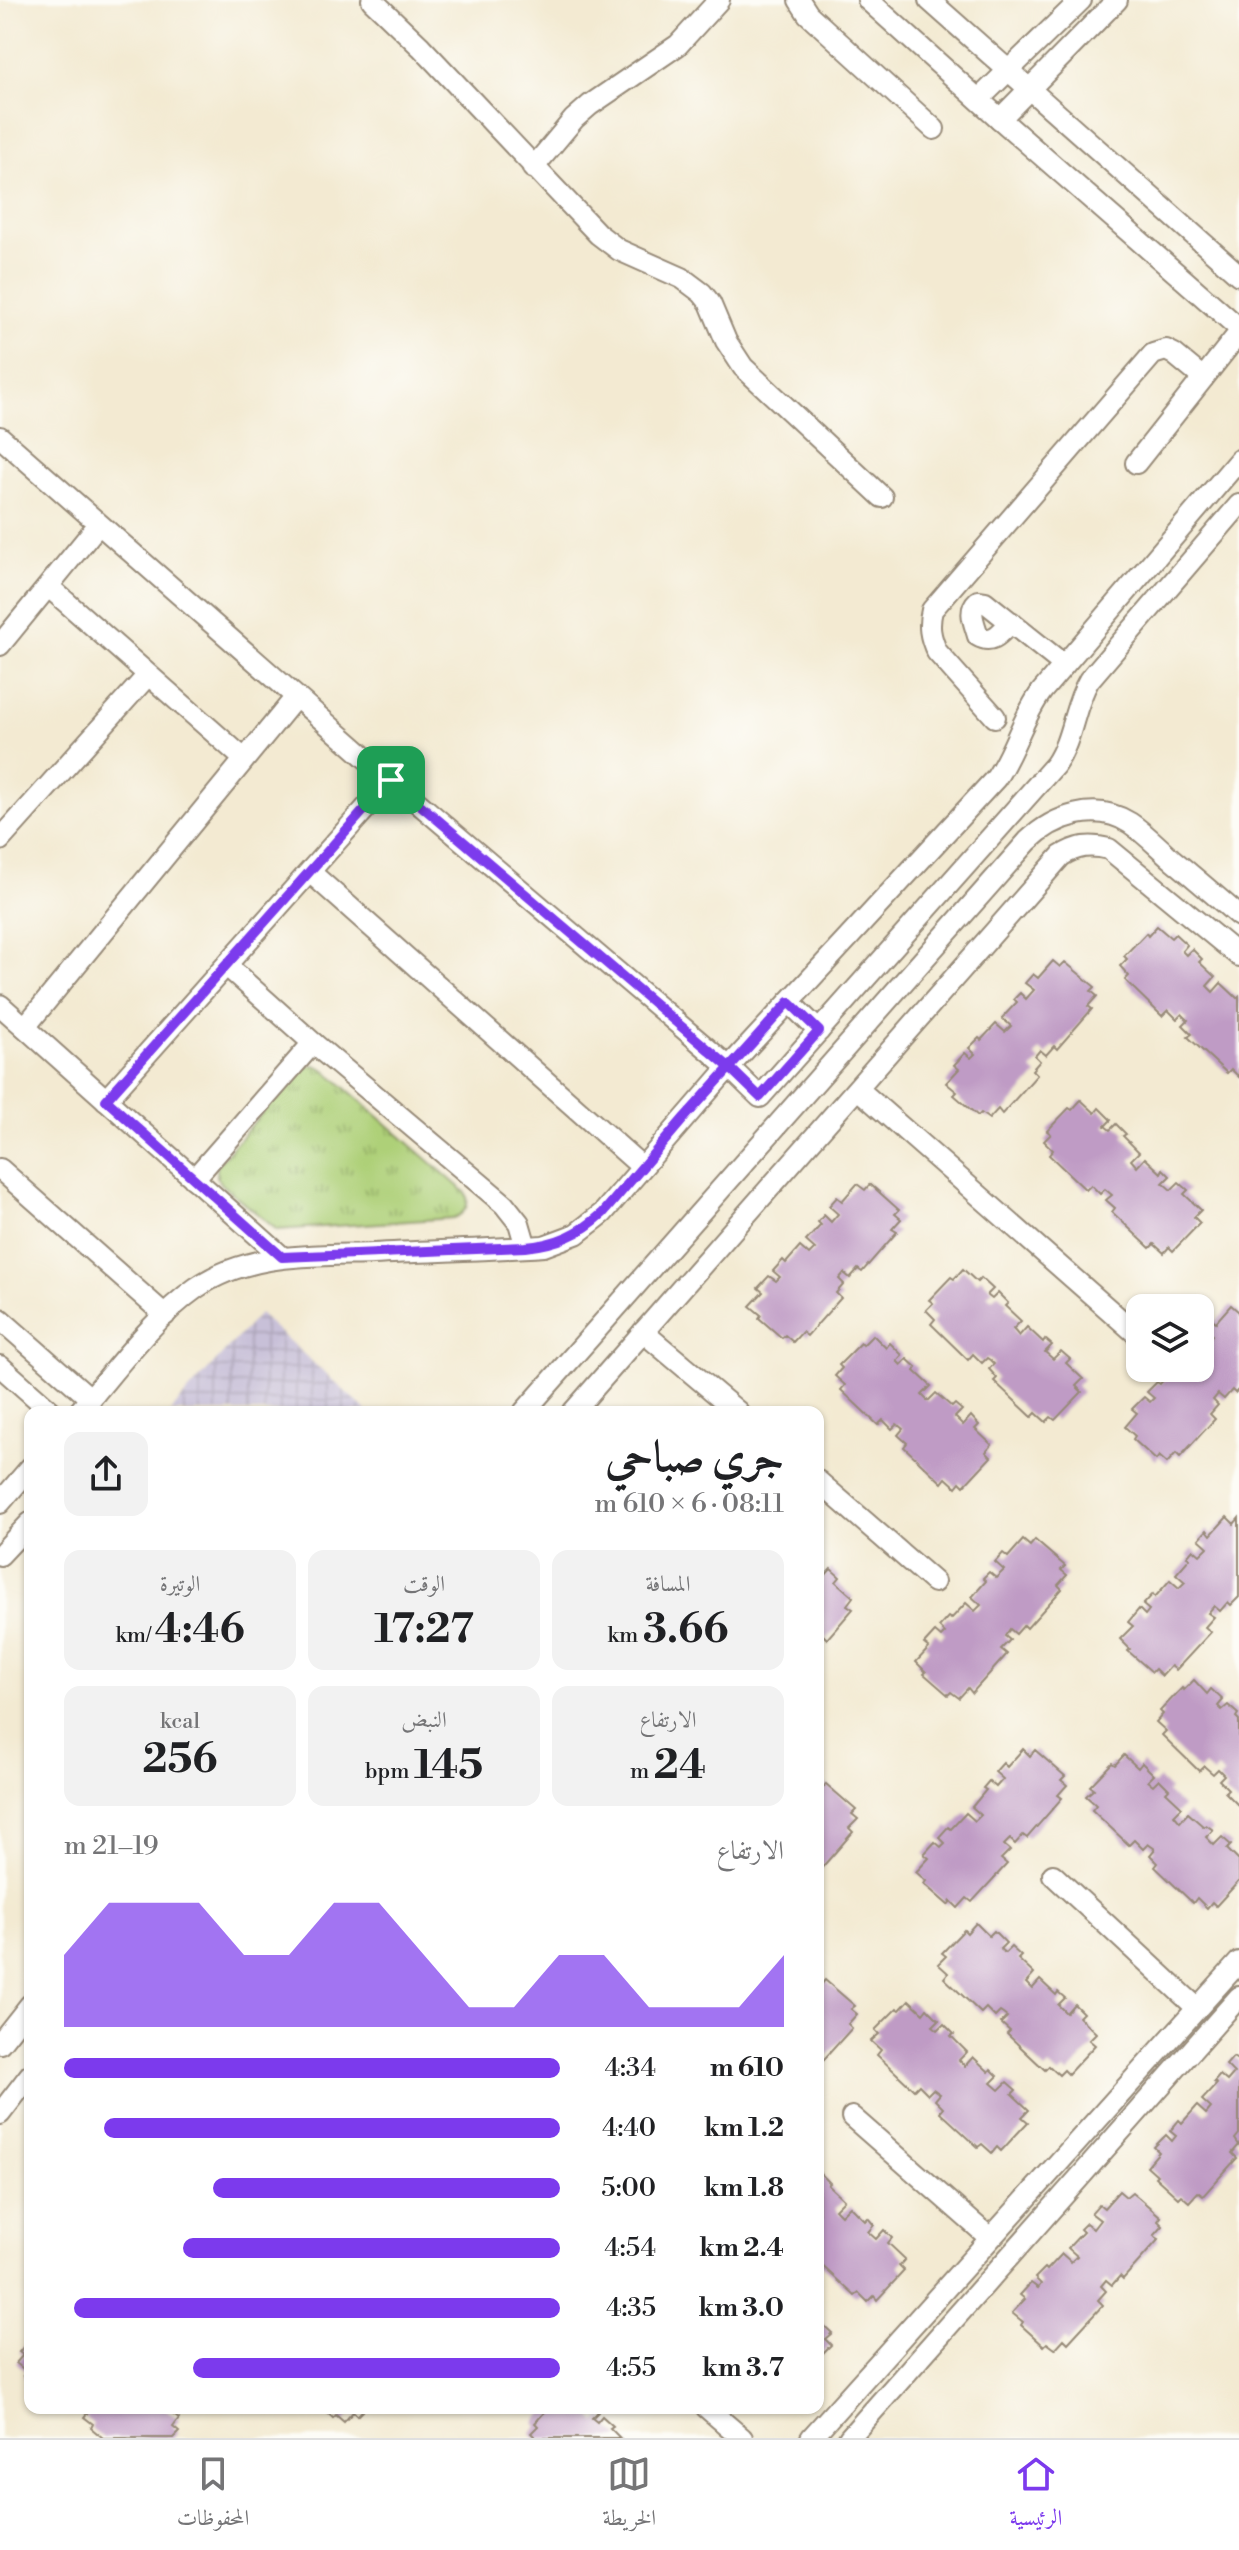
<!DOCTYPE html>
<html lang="ar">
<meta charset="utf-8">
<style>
:root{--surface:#fff;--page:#f2f2f2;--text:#202124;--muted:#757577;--line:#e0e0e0;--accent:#7c3aed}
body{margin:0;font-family:"Libre Bodoni",Amiri,serif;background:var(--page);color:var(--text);direction:rtl;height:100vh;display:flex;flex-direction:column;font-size:30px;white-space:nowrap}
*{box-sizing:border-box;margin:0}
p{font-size:26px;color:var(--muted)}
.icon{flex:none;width:44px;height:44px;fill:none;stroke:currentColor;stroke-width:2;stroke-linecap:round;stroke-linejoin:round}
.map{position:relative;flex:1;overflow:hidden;direction:ltr}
.details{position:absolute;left:24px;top:1406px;width:800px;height:1008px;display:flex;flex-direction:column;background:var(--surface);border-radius:16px;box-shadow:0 2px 6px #0004;direction:rtl}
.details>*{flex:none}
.tools{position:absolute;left:1126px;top:1294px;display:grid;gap:16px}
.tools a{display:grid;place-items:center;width:88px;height:88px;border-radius:16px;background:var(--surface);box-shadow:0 2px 6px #0004;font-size:40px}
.pin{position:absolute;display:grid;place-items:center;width:68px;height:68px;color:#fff;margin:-34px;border-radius:16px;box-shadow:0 4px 12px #0006}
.round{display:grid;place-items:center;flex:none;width:84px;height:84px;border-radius:16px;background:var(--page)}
.summary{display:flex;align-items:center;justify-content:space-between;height:136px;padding:0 40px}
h1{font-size:44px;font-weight:700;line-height:60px}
.figures{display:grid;grid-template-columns:repeat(3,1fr);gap:12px;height:136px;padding:8px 40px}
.figures div{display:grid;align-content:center;border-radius:16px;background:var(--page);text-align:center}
.figures b{font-size:40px;font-weight:700}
.figures small{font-size:22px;font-weight:400}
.figures p{font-size:22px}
.chart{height:224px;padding:16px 40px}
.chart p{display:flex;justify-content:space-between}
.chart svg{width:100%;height:144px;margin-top:8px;fill:var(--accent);opacity:.7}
ul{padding:0 40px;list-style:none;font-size:26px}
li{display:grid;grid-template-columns:128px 96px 1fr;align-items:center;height:60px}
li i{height:20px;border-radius:10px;background:var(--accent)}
.tabs{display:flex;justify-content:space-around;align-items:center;height:112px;border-top:2px solid var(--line);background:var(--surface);font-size:22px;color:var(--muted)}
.tabs a{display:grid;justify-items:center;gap:4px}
.tabs .active{color:var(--accent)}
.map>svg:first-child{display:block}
</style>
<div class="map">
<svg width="1239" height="2438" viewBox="0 0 1239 2438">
<defs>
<pattern id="industrial-grid" width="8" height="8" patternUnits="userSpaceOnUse" patternTransform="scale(2)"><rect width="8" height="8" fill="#c8c0d8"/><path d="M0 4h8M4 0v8" fill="none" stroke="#ada5b9"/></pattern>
<pattern id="grass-tufts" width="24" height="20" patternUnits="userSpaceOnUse" patternTransform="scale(2)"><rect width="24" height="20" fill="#aed078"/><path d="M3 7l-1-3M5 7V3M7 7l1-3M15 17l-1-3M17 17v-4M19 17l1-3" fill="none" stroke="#8fa962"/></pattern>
</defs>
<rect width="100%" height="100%" fill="#fdfcf7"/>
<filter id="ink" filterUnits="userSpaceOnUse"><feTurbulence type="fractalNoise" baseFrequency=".0125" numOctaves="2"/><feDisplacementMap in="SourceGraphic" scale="16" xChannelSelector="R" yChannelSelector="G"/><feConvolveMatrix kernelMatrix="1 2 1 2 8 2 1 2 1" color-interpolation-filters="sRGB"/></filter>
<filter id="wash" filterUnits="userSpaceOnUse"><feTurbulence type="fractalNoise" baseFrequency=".006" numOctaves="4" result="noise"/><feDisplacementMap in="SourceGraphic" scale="32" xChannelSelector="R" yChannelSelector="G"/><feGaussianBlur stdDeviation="1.8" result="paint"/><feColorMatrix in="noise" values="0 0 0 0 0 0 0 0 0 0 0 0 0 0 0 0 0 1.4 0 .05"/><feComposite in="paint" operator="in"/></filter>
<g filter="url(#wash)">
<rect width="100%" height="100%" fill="#f3ead2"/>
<path fill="url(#industrial-grid)" d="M259 1314 368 1412H170Z"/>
<path fill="url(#grass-tufts)" stroke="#747d4b" stroke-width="2" d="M315 1065 324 1069 466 1193C470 1205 465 1214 453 1218L277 1230 220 1183 217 1177V1165L301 1068Z"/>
<g id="blocks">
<g fill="#bf9bc5">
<path d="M1157 926 1171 938 1175 934 1187 945 1182 951 1186 955 1192 949 1202 959 1199 962 1215 977 1207 986 1213 992 1221 983 1237 998 1239 996V1077L1231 1069 1227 1073 1188 1037 1192 1034 1183 1025 1188 1020 1182 1014 1177 1019 1168 1010 1162 1016 1125 980 1129 976 1120 966 1127 959 1124 956 1146 933 1148 936Z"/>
<path d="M1053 961 1060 967 1065 962 1095 987 1091 991 1097 996 1088 1006 1092 1009 1057 1049 1054 1046 1046 1055 1040 1050 1035 1056 1040 1061 1032 1070 1037 1075 1002 1114 998 1109 989 1119 981 1113 978 1116 954 1095 957 1092 946 1083 959 1069 954 1065 965 1053 971 1058 975 1054 969 1048 979 1038 981 1040 996 1024 1005 1032 1011 1026 1002 1018 1017 1002 1014 999 1020 993 1026 999 1034 990 1025 983 1033 974 1038 978Z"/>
<path d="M1081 1100 1095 1113 1099 1108 1111 1120 1105 1126 1110 1130 1116 1124 1126 1134 1123 1136 1139 1152 1131 1160 1137 1167 1145 1158 1161 1173 1163 1169 1170 1176 1163 1183 1171 1190 1179 1182 1188 1190 1184 1194 1201 1210 1194 1217 1200 1223 1173 1251 1169 1247 1164 1253 1154 1244 1150 1248 1112 1212 1115 1208 1106 1200 1112 1195 1105 1189 1100 1194 1091 1185 1086 1190 1049 1155 1053 1150 1044 1141 1051 1134 1047 1131 1069 1108 1072 1110Z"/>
<path d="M857 1184 865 1190 870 1184 899 1210 895 1214 901 1219 892 1229 897 1232 862 1272 858 1269 850 1278 844 1273 839 1279 844 1284 836 1293 841 1298 807 1336 802 1332 793 1342 785 1335 782 1338 759 1318 761 1315 750 1306 763 1292 758 1288 769 1276 776 1281 780 1277 773 1271 783 1260 786 1263 800 1247 809 1255 815 1249 806 1241 821 1225 818 1222 824 1215 831 1222 838 1214 829 1206 837 1197 842 1201Z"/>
<path d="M963 1269 977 1282 981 1278 993 1289 987 1295 992 1299 998 1293 1008 1303 1005 1306 1021 1321 1013 1329 1019 1336 1027 1327 1043 1342 1045 1339 1052 1345 1045 1352 1053 1359 1061 1351 1070 1359 1066 1363 1083 1379 1076 1386 1082 1392 1055 1420 1051 1417 1046 1422 1036 1413 1032 1417 994 1381 997 1378 989 1369 994 1364 990 1360 987 1358 982 1363 973 1354 968 1360 931 1324 935 1319 926 1310 933 1303 929 1300 951 1277 954 1279Z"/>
<path d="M1231 1305 1239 1312V1389L1235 1393 1232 1390 1224 1399 1218 1394 1213 1400 1218 1405 1210 1414 1215 1419 1180 1457 1176 1453 1167 1463 1159 1456 1156 1460 1133 1439 1135 1436 1125 1427 1137 1413 1132 1409 1144 1397 1150 1402 1154 1398 1147 1392 1157 1382 1160 1384 1174 1368 1183 1376 1189 1370 1187 1368H1200V1339L1205 1343 1212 1335 1203 1327 1211 1318 1216 1322Z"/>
<path d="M873 1335 886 1348 890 1343 902 1355 897 1361 901 1365 907 1359 917 1368 915 1371 931 1386 922 1395 928 1401 936 1393 952 1407 955 1404 962 1410 955 1417 963 1425 971 1416 979 1425 975 1429 992 1445 986 1452 991 1457 964 1486 960 1482 956 1487 946 1478 942 1483 904 1447 907 1443 898 1435 903 1429 897 1424 892 1429 883 1420 878 1425 841 1390 845 1385 835 1376 842 1368 839 1365 861 1343 863 1345Z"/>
<path d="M1227 1517 1234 1524 1239 1518V1597L1231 1605 1228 1602 1220 1611 1214 1606 1208 1613 1214 1617 1205 1627 1211 1632 1176 1670 1171 1666 1162 1676 1155 1669 1152 1672 1128 1651 1130 1649 1120 1639 1133 1626 1128 1622 1139 1609 1145 1615 1149 1610 1143 1605 1153 1594 1155 1597 1170 1580 1179 1588 1185 1582 1176 1574 1190 1558 1187 1556 1193 1549 1200 1555 1208 1547 1199 1539 1207 1530 1211 1535Z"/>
<path d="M1023 1540 1030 1546 1035 1540 1065 1566 1061 1570 1067 1575 1058 1585 1062 1589 1027 1628 1024 1625 1016 1634 1010 1629 1007 1633 1005 1636 1010 1640 1001 1649 1007 1654 972 1693 968 1688 959 1698 951 1692 948 1695 924 1674 926 1672 916 1662 929 1648 924 1644 935 1632 941 1637 945 1633 939 1627 948 1617 951 1619 966 1603 975 1611 981 1605 972 1597 986 1581 983 1578 989 1572 996 1578 1004 1570 995 1562 1003 1553 1008 1557Z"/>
<path d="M831 1569 840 1577 836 1582 853 1597 847 1605 853 1609 827 1639 823 1635 818 1641V1573L823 1578Z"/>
<path d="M1194 1680 1207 1694 1211 1689 1223 1700 1218 1706 1222 1710 1228 1705 1238 1714 1236 1717 1239 1720V1806L1225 1792 1228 1789 1219 1780 1224 1775 1218 1769 1213 1774 1204 1766 1199 1771 1162 1735 1166 1731 1156 1722 1163 1714 1160 1711 1182 1688 1184 1690Z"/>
<path d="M1023 1749 1030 1756 1035 1750 1065 1776 1061 1780 1067 1785 1058 1795 1062 1798 1027 1838 1023 1835 1015 1844 1010 1839 1004 1845 1010 1850 1001 1859 1007 1864 972 1902 967 1898 958 1908 951 1901 948 1905 924 1884 926 1881 916 1872 929 1858 924 1854 935 1842 941 1847 945 1843 939 1837 948 1827 951 1829 966 1813 975 1821 981 1815 972 1807 986 1790 983 1788 989 1781 996 1787 1003 1779 995 1772 1003 1763 1007 1767Z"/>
<path d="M1124 1755 1138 1768 1142 1763 1154 1775 1148 1781 1153 1785 1159 1779 1169 1789 1166 1792 1182 1807 1174 1815 1180 1822 1188 1813 1204 1827 1206 1825 1213 1830 1206 1837 1214 1845 1222 1837 1231 1845 1227 1849 1239 1861V1881L1216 1906 1212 1902 1207 1908 1197 1898 1193 1903 1155 1867 1158 1863 1150 1855 1155 1849 1148 1844 1143 1849 1134 1840 1129 1845 1092 1810 1096 1805 1086 1796 1094 1789 1090 1786 1112 1763 1115 1765Z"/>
<path d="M826 1784 856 1810 852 1814 858 1819 849 1828 853 1832 818 1872V1787L821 1790Z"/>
<path d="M976 1923 989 1936 994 1931 1006 1943 1000 1949 1005 1953 1011 1947 1021 1956 1018 1959 1034 1974 1026 1983 1032 1989 1040 1980 1056 1995 1058 1992 1065 1998 1058 2005 1066 2013 1074 2004 1083 2013 1079 2017 1096 2033 1089 2040 1095 2045 1068 2074 1064 2070 1059 2075 1049 2066 1045 2070 1007 2034 1010 2031 1001 2023 1007 2017 1003 2014 1000 2012 995 2017 986 2008 981 2013 944 1978 948 1973 938 1964 946 1956 942 1953 964 1930 967 1933Z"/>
<path d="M825 1980 855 2006 851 2009 857 2014 848 2024 852 2028 818 2066V1984L820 1986Z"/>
<path d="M909 2000 923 2013 927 2008 939 2020 933 2026 938 2030 944 2024 954 2034 951 2036 967 2052 959 2060 965 2066 973 2057 989 2072 991 2069 998 2076 991 2083 999 2090 1007 2082 1016 2090 1012 2094 1029 2110 1022 2117 1028 2122 1001 2151 997 2147 992 2153 982 2144 978 2147 940 2112 943 2108 935 2100 940 2094 933 2089 928 2094 919 2085 914 2090 877 2055 881 2050 871 2041 879 2034 875 2030 897 2008 900 2010Z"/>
<path d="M1233 2057 1239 2061V2134L1235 2139 1239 2145 1232 2153 1237 2158 1203 2196 1198 2192 1189 2202 1181 2195 1178 2198 1155 2177 1157 2175 1147 2166 1159 2152 1154 2147 1166 2135 1172 2141 1176 2136 1170 2131 1179 2120 1182 2123 1197 2106 1206 2114 1211 2108 1202 2100 1217 2084 1214 2082 1220 2075 1227 2081 1234 2073 1226 2065Z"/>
<path d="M820 2173 830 2183 828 2185 844 2200 835 2209 841 2215 850 2206 865 2221 868 2218 874 2225 868 2232 876 2239 884 2230 892 2238 888 2243 905 2259 899 2266 904 2271 877 2300 874 2296 868 2302 859 2293 855 2296 818 2262 820 2257 818 2175Z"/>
<path d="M1119 2191 1126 2197 1132 2192 1161 2217 1158 2221 1163 2226 1154 2236 1159 2239 1123 2279 1120 2276 1112 2285 1106 2280 1101 2286 1106 2291 1098 2300 1103 2305 1068 2343 1064 2339 1055 2349 1047 2343 1044 2346 1021 2325 1023 2322 1012 2313 1025 2299 1020 2295 1031 2283 1038 2288 1041 2284 1035 2278 1045 2268 1047 2270 1062 2254 1071 2262 1077 2256 1068 2248 1083 2232 1080 2229 1086 2223 1093 2229 1100 2220 1091 2213 1099 2204 1104 2208Z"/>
<path d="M818 2320 832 2333 825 2339 831 2345 818 2358Z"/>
<path d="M30 2339V2382L23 2376 27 2372 16 2363 23 2355 19 2352Z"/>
<path d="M85 2408H164L179 2419 173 2427 179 2432 173 2438H103L91 2428 93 2424 84 2417 89 2411Z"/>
<path d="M322 2408H365L357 2416 353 2412 344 2422 336 2415 333 2418Z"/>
<path d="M548 2408H594L598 2412 592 2418 597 2422 602 2416 613 2426 610 2428 620 2438H536L531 2433 538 2426 535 2423Z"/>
</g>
</g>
</g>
<g filter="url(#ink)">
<use href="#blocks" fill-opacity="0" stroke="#978a78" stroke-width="2"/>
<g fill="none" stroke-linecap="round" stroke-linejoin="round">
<defs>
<g id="minor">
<path d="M372 0 421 47 598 234 619 250 682 278 702 293 710 303 726 341 743 367 882 497"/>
<path d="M799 0 808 14 934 129"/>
<path d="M868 0 1000 119 1239 328"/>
<path d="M929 0 1239 275"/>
<path d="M979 99 1081 0"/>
<path d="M1000 119 1117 0"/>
<path d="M533 168 574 119 590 105 678 45 719 0"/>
<path d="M0 437 391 780 729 1067 760 1097 1055 765C1073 739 1073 707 1089 680L1239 505"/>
<path d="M1136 463 1239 333"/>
<path d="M49 587 244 759"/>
<path d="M1011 622C1001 632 993 645 978 636 975 624 967 611 978 601L985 602 1064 665"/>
<path d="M0 645 98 525"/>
<path d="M995 717 937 652C930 637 928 626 932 610L1153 354 1166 350 1174 354 1203 378"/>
<path d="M0 840 148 675"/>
<path d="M310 872 641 1166"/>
<path d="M227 966 313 1043 504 1204 519 1223 526 1247"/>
<path d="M789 1002 819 1031"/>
<path d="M0 1005 282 1257"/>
<path d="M25 1027 295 698"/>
<path d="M858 1089 1140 1337"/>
<path d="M106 1100 391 780"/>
<path d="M0 1169 165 1315"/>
<path d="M194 1179 313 1043"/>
<path d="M0 1319 91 1399"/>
<path d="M643 1332 738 1412"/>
<path d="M0 1366 52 1412"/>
<path d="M79 1412C115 1371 152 1319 196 1288 248 1252 313 1256 373 1254 430 1251 487 1250 544 1246L576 1234 603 1213 729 1067 996 778C1015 750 1022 718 1042 691L1239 460"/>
<path d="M524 1412 1028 841C1054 816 1096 801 1130 823 1145 833 1159 848 1173 860 1195 878 1217 897 1239 916"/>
<path d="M573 1412 1061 856C1077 846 1090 844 1109 849L1239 956"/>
<path d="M818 1481 934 1582"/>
<path d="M0 1503 30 1468"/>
<path d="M0 1555 30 1523"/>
<path d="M1053 1875 1197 2008"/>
<path d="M0 2043 30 2005"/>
<path d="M0 2114 30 2075"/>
<path d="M852 2117 990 2238"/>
<path d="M707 2408 742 2438"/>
<path d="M811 2438 1239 1962"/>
<path d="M849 2438 1239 1997"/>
</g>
</defs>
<use href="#minor" stroke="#978a78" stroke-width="24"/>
<use href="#minor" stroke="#fff" stroke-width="20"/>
</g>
</g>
<g fill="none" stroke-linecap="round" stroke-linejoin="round" filter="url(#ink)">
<defs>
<path id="route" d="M391 780 106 1100 282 1257 526 1247C557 1244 580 1234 603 1213L685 1117 789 1002 819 1031 760 1097 729 1067 391 780"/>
</defs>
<use href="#route" stroke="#fff" stroke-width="16"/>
<use href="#route" stroke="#7c3aed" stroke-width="10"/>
</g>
</svg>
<div class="tools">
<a><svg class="icon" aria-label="layers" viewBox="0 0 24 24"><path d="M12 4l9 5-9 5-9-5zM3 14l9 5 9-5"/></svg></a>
</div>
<div class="pin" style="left:391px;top:780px;background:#1e9e55"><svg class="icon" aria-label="arrive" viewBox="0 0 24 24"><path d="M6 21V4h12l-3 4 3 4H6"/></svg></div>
<section class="details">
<div class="summary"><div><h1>جري صباحي</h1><p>08:11 · 6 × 610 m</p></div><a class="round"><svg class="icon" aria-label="share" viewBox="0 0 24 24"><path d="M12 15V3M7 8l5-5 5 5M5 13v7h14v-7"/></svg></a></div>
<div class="figures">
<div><p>المسافة</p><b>3.66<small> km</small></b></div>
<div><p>الوقت</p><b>17:27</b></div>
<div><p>الوتيرة</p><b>4:46<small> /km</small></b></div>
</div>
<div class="figures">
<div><p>الارتفاع</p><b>24<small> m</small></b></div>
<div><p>النبض</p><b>145<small> bpm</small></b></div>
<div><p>kcal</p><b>256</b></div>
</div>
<div class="chart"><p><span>الارتفاع</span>19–21 m</p>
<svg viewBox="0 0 160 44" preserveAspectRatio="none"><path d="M0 44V22L10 6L20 6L30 6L40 22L50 22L60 6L70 6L80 22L90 38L100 38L110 22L120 22L130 38L140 38L150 38L160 22V44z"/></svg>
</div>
<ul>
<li><b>610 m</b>4:34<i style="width:100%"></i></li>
<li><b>1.2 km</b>4:40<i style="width:92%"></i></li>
<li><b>1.8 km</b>5:00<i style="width:70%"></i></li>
<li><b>2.4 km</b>4:54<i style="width:76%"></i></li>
<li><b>3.0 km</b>4:35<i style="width:98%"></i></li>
<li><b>3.7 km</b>4:55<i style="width:74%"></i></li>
</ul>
</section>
</div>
<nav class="tabs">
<a class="active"><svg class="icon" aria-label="home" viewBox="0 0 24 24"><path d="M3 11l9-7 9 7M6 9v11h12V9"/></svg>الرئيسية</a>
<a><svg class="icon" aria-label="map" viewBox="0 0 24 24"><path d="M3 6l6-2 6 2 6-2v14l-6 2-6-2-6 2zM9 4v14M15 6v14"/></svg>الخريطة</a>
<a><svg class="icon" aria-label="saved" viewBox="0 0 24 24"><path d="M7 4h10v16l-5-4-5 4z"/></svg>المحفوظات</a>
</nav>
